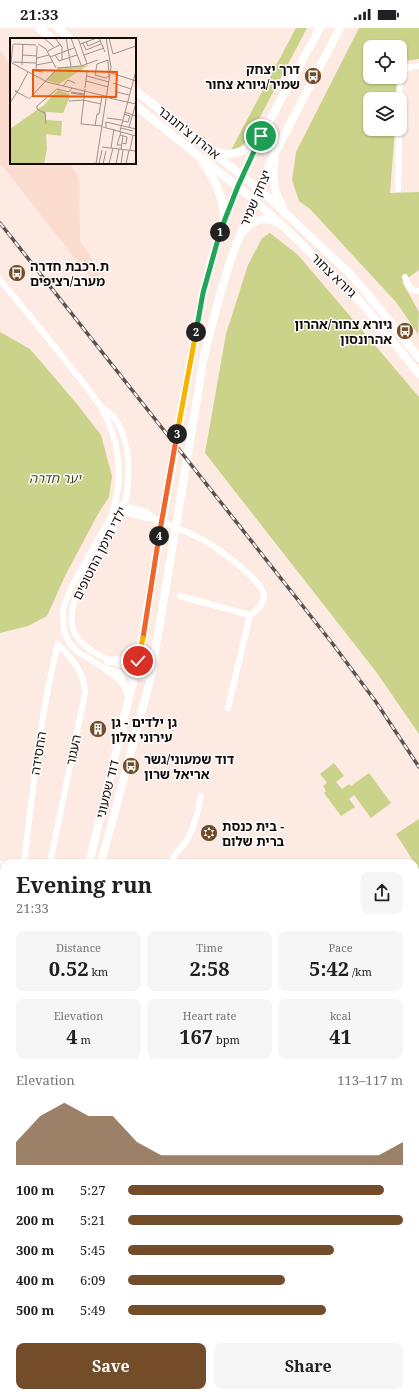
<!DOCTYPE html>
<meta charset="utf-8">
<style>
:root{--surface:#fff;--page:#f6f6f6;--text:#202124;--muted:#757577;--accent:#734c29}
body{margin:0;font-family:"Noto Serif","Noto Sans Hebrew",serif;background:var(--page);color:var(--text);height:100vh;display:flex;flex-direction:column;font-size:15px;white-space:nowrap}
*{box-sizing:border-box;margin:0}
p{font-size:13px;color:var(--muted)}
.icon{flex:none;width:22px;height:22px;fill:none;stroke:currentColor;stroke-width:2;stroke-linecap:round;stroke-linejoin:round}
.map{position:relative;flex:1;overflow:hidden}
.sheet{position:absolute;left:0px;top:831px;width:419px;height:538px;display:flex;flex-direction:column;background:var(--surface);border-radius:12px 12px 0 0;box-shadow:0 1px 3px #0004}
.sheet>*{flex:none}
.fabs{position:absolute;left:363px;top:12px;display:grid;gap:8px}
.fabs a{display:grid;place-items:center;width:44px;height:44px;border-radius:8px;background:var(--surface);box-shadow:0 1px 3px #0004;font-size:20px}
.pin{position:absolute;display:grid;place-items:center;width:34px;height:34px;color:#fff;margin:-17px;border:2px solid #fff;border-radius:50%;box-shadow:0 1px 4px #0007}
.km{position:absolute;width:20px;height:20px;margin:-10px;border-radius:50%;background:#222;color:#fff;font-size:11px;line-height:20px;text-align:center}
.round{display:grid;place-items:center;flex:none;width:42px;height:42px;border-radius:8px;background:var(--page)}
.head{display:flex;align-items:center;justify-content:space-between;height:68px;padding:0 16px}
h1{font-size:22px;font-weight:700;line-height:30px}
.figures{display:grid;grid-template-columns:repeat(3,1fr);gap:6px;height:68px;padding:4px 16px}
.figures div{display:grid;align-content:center;border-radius:8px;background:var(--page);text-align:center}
.figures b{font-size:20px;font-weight:700}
.figures small{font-size:11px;font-weight:400}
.figures p{font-size:11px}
.chart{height:112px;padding:8px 16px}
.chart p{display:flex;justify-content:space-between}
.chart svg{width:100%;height:72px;margin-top:4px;fill:var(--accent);opacity:.7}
.primary-button{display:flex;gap:8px;margin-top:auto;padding:8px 16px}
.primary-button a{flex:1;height:46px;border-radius:8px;background:var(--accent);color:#fff;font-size:16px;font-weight:700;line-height:46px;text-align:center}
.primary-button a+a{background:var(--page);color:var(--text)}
ul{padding:0 16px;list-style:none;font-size:13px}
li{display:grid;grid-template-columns:64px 48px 1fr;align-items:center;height:30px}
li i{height:10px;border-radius:5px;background:var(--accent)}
.status{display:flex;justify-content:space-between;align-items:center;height:28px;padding:0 20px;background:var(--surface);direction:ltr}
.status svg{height:11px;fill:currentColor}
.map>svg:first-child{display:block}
</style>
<div class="status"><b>21:33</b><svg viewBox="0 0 49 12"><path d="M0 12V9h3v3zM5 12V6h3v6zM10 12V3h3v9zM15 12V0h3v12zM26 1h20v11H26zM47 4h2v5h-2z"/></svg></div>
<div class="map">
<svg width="419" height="1369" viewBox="0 0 419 1369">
<rect width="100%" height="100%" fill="#fdeae2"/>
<g fill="#fbdccf">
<path d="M0 22 11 38V135H70L79 150 80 213 101 245 92 252 0 135Z"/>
<path d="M93 1365H198L197 1369H92Z"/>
</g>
<g fill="#cad389">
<path d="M296 0H307L248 112 240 119 231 122Z"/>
<path d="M359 0H419V31L410 32 400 37V19H370V49H398L397 71H370V101H395L390 165 419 164V242L402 254 419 284 418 306 396 274 310 181 299 173 292 152 296 124Z"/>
<path d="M270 205 298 227 419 369V706L377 645 205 425 226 306 248 237 262 210Z"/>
<path d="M0 304 30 321 77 376 101 407 112 448 109 469 98 486 66 546 47 588 28 598 0 605Z"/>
<path d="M334 735 344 748 336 754 342 761 349 756 351 758 369 745 391 775 371 790 354 767 349 771 355 779 341 788 324 765 326 763 323 758 327 755 320 746Z"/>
<path d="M419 791V842L396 806Z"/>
<path d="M419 859V906L415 896V862Z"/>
</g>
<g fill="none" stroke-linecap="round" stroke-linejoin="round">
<g stroke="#fff" stroke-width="6">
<path d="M400 47 409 39 419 38"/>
<path d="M399 71 400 49"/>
<path d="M398 161 399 101"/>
<path d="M405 249C408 257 410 264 419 263"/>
<path d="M0 252C22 278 44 305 65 332 76 346 91 363 100 378 121 412 124 452 111 489L73 556 67 570 63 582 64 604 70 616 78 624 106 641 135 649H151"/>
<path d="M102 379C105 382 110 385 113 388 122 399 127 417 128 431 128 446 129 464 124 479 113 511 55 575 76 607 93 633 124 635 149 648"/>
<path d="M121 477 146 484 153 490C169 497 187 503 203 512 217 520 258 549 263 564 266 574 258 582 250 587L228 680"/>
<path d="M120 481 122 483 145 490H153"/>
<path d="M180 568 250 587"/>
<path d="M24 835C33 762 40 687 58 616"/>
<path d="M50 835 85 665C84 643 72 631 58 616"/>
<path d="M171 835C174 825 182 820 187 812 195 798 198 783 201 768"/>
<path d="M0 836 4 837"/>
<path d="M415 1016H419"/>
<path d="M0 1132 4 1133"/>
<path d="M415 1251H419"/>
<path d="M201 1369 202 1365"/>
</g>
<g stroke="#fff" stroke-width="8">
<path d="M39 0 53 11"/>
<path d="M58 0 71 11"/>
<path d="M135 62 266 167 349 245 370 269 419 330"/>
<path d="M135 77 253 171 283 198 350 263 367 281 419 346"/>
<path d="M214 123C232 129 244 125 257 112"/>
<path d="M275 131C271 149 274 164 283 179"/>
<path d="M203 135C215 151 224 170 224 190"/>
<path d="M243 204C252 192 262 188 276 194"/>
<path d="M108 633C120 633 134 631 140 620"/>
<path d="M106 641C117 648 127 655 129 669"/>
<path d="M89 835 138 633 193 319 203 265 213 226 232 172 246 139 261 108 320 0"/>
<path d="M101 835 151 649 204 328 222 259 231 231 258 160 278 119 340 0"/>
<path d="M0 1197 4 1180"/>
<path d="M0 1252 4 1233"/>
<path d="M366 1369 367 1365"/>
<path d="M380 1369 381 1365"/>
</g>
<g stroke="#fff" stroke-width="11">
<path d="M0 1230H4"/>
<path d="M0 1243H4"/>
<path d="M0 1262 4 1256"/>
<path d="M415 1273 419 1274"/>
<path d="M415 1288H419"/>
</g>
<defs>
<path id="rail" d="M0 195 332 615 376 674 419 739"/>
</defs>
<use href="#rail" stroke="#5d524e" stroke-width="3.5"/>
<use href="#rail" stroke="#fff" stroke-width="2" stroke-dasharray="6" stroke-linecap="butt"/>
</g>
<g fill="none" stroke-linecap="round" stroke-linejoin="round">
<defs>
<path id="split-1" d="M220 204 238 158 261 108"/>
<path id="split-2" d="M196 304 203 265 220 204"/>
<path id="split-3" d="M177 406 196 304"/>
<path id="split-4" d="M159 508 177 406"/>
<path id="split-5" d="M143 610 159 508"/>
<path id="split-6" d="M138 633 143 610"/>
</defs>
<use href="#split-1" stroke="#fff" stroke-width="8"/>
<use href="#split-2" stroke="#fff" stroke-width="8"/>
<use href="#split-3" stroke="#fff" stroke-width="8"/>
<use href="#split-4" stroke="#fff" stroke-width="8"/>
<use href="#split-5" stroke="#fff" stroke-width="8"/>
<use href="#split-6" stroke="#fff" stroke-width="8"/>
<use href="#split-1" stroke="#22a559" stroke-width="5"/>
<use href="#split-2" stroke="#22a559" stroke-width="5"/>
<use href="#split-3" stroke="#f5b400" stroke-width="5"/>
<use href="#split-4" stroke="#f0652b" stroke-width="5"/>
<use href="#split-5" stroke="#f0652b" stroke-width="5"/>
<use href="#split-6" stroke="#f5b400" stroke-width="5"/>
</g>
<defs>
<symbol id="bus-disc" viewBox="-11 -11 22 22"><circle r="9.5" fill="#734c29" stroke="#fff"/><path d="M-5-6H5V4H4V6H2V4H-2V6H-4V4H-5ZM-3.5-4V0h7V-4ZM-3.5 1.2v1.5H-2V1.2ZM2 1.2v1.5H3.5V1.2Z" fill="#fff"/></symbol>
<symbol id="building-disc" viewBox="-11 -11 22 22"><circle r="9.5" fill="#734c29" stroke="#fff"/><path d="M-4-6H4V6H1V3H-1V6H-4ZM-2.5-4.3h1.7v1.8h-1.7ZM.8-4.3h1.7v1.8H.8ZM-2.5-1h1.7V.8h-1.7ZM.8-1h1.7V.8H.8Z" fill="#fff"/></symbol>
<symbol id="synagogue-disc" viewBox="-11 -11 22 22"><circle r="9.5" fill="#734c29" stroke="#fff"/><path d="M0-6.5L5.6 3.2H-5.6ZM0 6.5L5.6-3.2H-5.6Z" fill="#fff"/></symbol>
</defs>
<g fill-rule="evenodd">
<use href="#bus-disc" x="303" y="38" width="20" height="20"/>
<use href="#bus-disc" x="7" y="235" width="20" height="20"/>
<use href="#bus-disc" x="395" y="293" width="20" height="20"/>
<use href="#building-disc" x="88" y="691" width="20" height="20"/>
<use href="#bus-disc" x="121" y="728" width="20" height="20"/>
<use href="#synagogue-disc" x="199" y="795" width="20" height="20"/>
</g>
<g text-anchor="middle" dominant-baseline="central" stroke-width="3" stroke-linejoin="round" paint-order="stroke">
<g font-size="13" font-weight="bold" fill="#130c09" stroke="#fff" text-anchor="start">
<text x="300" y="41" text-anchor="end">דרך יצחק<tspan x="300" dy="15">שמיר/גיורא צחור</tspan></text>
<text x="30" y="238">ת.רכבת חדרה<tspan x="30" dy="15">מערב/רציפים</tspan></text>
<text x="392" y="296" text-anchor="end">גיורא צחור/אהרון<tspan x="392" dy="15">אהרונסון</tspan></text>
<text x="111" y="694">גן ילדים - גן<tspan x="111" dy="15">עירוני אלון</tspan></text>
<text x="144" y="731">דוד שמעוני/גשר<tspan x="144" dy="15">אריאל שרון</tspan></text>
<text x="222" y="798">בית כנסת -<tspan x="222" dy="15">ברית שלום</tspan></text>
</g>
<g font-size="13" fill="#130c09" stroke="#fff">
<text transform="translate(189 104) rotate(39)">אהרון צ'חנובר</text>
<text transform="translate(255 170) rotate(-67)">יצחק שמיר</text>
<text transform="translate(334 247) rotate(44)">גיורא צחור</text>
<text transform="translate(99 525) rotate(-63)">ילדי תימן החטופים</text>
<text transform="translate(73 722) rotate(-78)">העגור</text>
<text transform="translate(38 725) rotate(-81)">החסידה</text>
<text transform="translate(107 761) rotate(-76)">דוד שמעוני</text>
</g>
<g font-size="13" font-style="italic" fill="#40441c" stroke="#fff">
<text x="55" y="450">יער חדרה</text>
</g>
</g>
<g transform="translate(10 10)">
<rect width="126" height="126" fill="#fdeae2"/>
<path d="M79 27 49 46 36 42 48 30ZM48 52 59 56 60 59 53 75 36 74V82L52 83 51 98 36 96 37 111 34 126H0V91L34 67Z" fill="#cad389"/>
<path fill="none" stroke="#9f918b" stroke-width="1" d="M34 0 44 9M45 0 52 9V22M56 0 61 28M61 0 71 27M68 0 77 26M89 0 95 14M99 0 103 16 126 8M76 4 78 8 90 3M73 5 76 12 91 6M4 6 26 7M28 6 36 11 46 30M70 6 87 0M27 8 26 33 33 34M38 13 51 6M13 17 27 18M45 17 49 23 67 17M74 17 94 10M40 19 64 10M27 20 39 17M98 22 99 38 96 40 85 37 87 26ZM0 24 37 44 99 59M1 24 3 6M3 24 26 25M12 27 13 6M26 27 42 24M47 30 71 28 88 22M101 35 126 43M77 38 99 44M76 43 98 49M103 45 121 51M53 48 58 42 65 45M75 50 77 34M75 51 71 86 92 88M8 53 18 34M8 53H5L18 60M61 54 74 56M107 54 119 57M61 55 74 57M99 60 126 66M19 61 46 32M59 63 73 62 91 66M0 65 7 54M27 68 47 51 59 54 62 50M27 68V71L35 75 36 86M114 74 126 78M89 76 92 58M97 80 112 82M112 83 118 84 120 78 114 76M85 88 87 76H89M93 89 126 98M96 89V84L126 91M119 89 126 65M111 90 123 93M110 93 126 33M111 94 107 107H111M110 97 117 99 116 106 112 105M92 109 126 113M101 110 104 91M111 111 113 98M120 112 123 97M86 126 101 29 96 0M89 126 92 112M93 126 96 113M99 126 103 110M106 126 109 111M111 126 113 112M116 126 119 112"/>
<path fill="#e8590c" fill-opacity="0.15" stroke="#e8590c" stroke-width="2" d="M23 32 107 34 106 59 23 58Z"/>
<rect width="126" height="126" fill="none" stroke="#130c09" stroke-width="2"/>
</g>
</svg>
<div class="fabs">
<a><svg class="icon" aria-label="locate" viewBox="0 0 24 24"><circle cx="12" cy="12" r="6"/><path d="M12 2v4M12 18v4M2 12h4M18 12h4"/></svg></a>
<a><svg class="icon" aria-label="layers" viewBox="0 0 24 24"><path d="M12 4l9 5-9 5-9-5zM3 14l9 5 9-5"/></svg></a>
</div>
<div class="pin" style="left:261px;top:108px;background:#1e9e55"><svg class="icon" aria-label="arrive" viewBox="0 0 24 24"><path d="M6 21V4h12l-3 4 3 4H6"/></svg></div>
<div class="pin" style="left:138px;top:633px;background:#d93025"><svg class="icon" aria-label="check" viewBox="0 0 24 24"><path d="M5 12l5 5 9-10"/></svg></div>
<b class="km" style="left:220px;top:204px">1</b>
<b class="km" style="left:196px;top:304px">2</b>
<b class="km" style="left:177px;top:406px">3</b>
<b class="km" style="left:159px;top:508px">4</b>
<section class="sheet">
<div class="head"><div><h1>Evening run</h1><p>21:33</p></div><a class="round"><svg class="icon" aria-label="share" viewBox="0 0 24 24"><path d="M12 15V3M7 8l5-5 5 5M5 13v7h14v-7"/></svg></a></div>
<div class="figures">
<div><p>Distance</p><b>0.52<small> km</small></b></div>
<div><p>Time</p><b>2:58</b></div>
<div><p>Pace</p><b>5:42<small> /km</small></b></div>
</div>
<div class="figures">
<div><p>Elevation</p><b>4<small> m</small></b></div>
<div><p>Heart rate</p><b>167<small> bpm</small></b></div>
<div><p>kcal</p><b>41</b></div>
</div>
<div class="chart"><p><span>Elevation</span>113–117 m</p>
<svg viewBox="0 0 160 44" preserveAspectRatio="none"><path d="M0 44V30L10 14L20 6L30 14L40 14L50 30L60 38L70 38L80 38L90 38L100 38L110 38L120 38L130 38L140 38L150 38L160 30V44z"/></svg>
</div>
<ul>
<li><b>100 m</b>5:27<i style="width:93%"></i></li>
<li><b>200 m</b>5:21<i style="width:100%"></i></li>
<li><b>300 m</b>5:45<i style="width:75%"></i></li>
<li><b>400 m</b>6:09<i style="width:57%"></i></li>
<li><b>500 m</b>5:49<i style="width:72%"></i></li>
</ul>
<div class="primary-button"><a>Save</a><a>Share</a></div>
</section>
</div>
